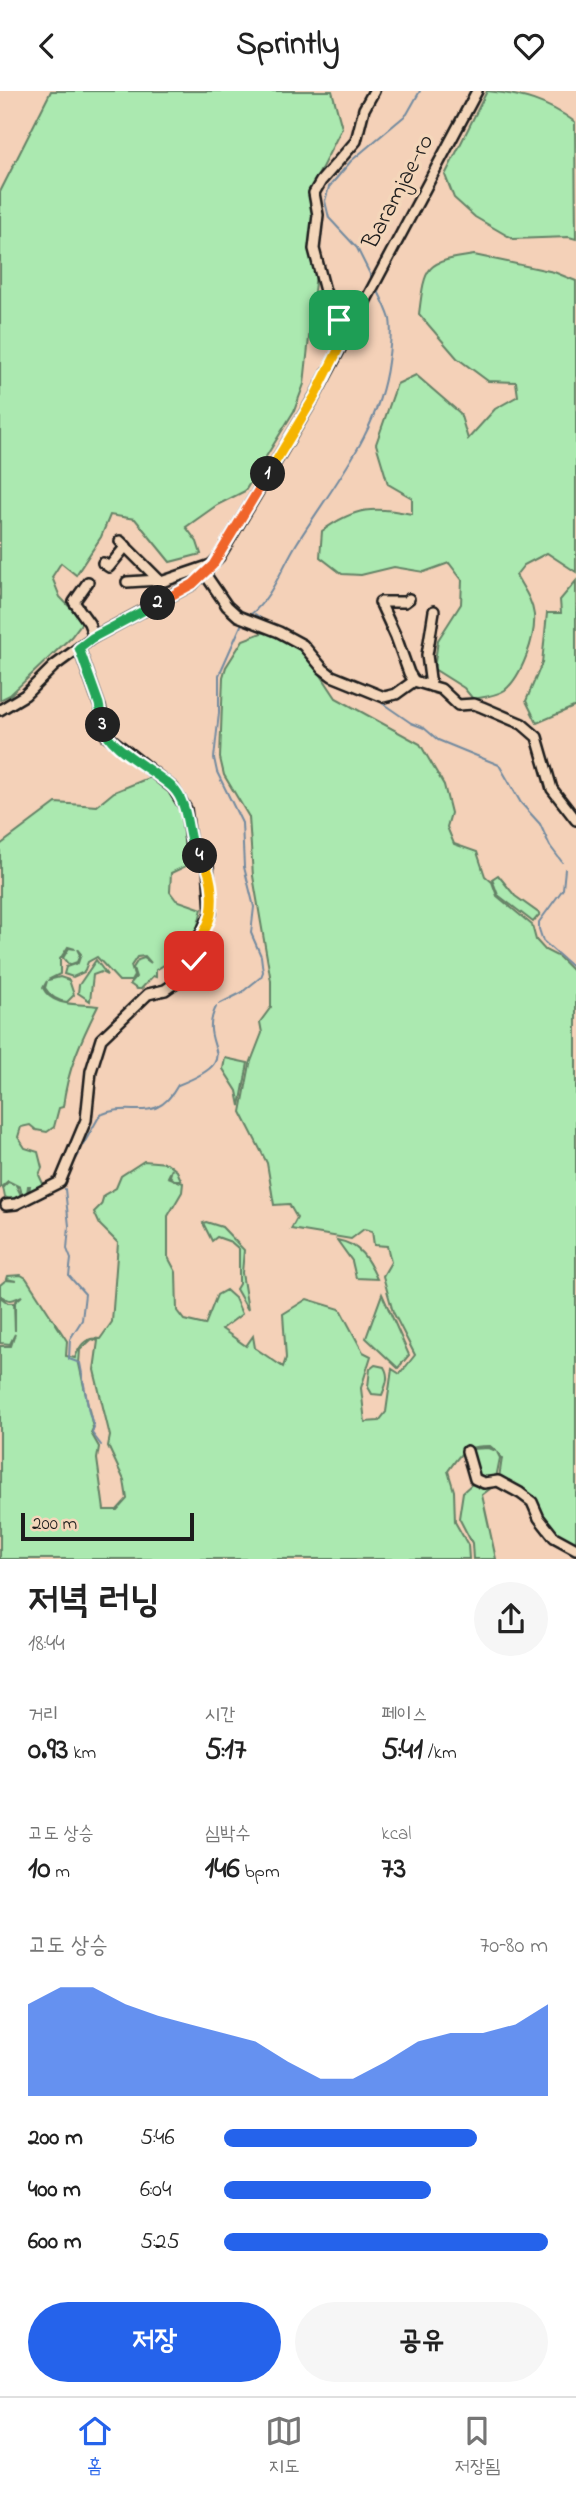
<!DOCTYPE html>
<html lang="ko">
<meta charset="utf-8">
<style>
:root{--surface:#fff;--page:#f6f6f6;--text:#222;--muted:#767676;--line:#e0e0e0;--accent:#2563eb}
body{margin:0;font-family:"Indie Flower","Poor Story",sans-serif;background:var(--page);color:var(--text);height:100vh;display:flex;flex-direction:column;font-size:26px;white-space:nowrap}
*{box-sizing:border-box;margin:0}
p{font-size:23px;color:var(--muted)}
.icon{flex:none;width:38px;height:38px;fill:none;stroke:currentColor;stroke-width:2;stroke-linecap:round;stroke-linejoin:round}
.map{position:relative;height:1468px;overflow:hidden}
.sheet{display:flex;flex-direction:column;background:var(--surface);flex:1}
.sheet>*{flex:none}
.scale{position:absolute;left:21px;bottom:18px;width:173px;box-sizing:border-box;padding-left:7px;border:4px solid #1c1c1c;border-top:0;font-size:19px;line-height:24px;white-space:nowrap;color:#1c1c1c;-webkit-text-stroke:5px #f4d6ba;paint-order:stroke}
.pin{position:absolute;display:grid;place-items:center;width:60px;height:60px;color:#fff;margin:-30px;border-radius:14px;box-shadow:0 4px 10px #0006}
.km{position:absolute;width:35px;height:35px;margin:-18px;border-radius:50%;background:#222;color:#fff;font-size:19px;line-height:35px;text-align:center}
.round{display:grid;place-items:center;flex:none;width:74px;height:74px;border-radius:37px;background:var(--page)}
.summary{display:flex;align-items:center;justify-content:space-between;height:119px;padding:0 28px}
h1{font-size:38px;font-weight:800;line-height:52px}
.stats{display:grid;grid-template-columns:repeat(3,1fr);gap:10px;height:119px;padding:7px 28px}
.stats div{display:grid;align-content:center}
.stats b{font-size:30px;font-weight:800}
.stats small{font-size:19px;font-weight:400}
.stats p{font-size:19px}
.chart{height:196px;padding:14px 28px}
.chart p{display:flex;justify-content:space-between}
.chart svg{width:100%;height:126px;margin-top:7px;fill:var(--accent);opacity:.7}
.primary-button{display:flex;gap:14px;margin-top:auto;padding:14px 28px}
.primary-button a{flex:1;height:80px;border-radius:42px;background:var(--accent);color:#fff;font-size:28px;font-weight:800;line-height:80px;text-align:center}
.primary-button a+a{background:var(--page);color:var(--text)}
ul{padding:0 28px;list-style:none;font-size:23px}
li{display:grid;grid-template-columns:112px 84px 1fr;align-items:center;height:52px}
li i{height:18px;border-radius:9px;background:var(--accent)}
header{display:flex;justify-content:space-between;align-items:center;height:91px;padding:0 28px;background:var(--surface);font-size:32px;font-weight:800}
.menu{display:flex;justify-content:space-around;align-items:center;height:98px;border-top:2px solid var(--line);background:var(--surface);font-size:19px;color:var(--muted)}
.menu a{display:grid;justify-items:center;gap:4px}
.menu .selected{color:var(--accent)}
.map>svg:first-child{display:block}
</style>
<header><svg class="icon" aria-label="back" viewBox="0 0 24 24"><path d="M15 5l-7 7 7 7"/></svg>Sprintly<svg class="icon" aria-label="heart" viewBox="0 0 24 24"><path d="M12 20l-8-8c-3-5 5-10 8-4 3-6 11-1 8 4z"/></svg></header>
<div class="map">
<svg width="576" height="1469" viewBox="0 0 576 1469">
<rect width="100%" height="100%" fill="#f4d1b8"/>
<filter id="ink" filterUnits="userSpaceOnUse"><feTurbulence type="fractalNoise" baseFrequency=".0143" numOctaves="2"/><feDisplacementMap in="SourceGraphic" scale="14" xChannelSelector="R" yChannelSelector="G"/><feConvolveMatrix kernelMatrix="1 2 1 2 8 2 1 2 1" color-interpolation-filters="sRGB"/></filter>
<g filter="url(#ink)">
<g fill="#abe9b0" stroke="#648266" stroke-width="2" fill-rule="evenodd">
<path d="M51 0H332L342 37 309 102 320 145 304 293 294 320 245 400 217 414 186 436 197 451 201 463 170 471 135 428 110 424 101 446 76 484 61 472 52 486 60 506 83 530 71 546 10 604 0 609V101Z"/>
<path d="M487 0C521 3 548 11 575 31L576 148 569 146 513 148 475 126 454 107 445 84Z"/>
<path d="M474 164 554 181 576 190V481L547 462 524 474 516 484C523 497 532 508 534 524 536 545 522 585 505 599 496 605 484 606 473 608L464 597 434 578 438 549 461 513 462 489 449 472 424 481 394 476 361 484 342 483 320 466 322 440C355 416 374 415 412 423V407L388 393 376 353 397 293 416 284 460 322 468 348 495 318 518 305 516 291 488 290 457 267 419 223C425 174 425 171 474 164Z"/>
<path d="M576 490V615L537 632 526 610 542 572 547 522H561L560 509Z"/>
<path d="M269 539 307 563 336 607 420 653 444 694 451 722 447 736 454 753 477 761 485 785 492 791 497 805 532 834 536 849 545 859 559 866 576 883V1454L554 1442 534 1406 499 1387 502 1367 497 1361 500 1367 496 1387H478L470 1358 489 1357 496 1360 490 1355C464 1355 463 1359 448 1380L454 1400 455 1431 468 1454 469 1468H0V1255H11L15 1243 10 1253 0 1252V1206L8 1212H14L15 1240V1211L22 1205C12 1209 10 1212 0 1204V1194L6 1189 16 1190 7 1188 8 1185 21 1184 26 1187 67 1250 66 1265 75 1267C79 1255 86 1245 100 1248L112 1231 118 1152 100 1134 94 1121 101 1114 104 1104 116 1097 121 1085 144 1070 167 1072 177 1080 181 1089H174L170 1085 172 1078 168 1086 183 1092 182 1101 168 1125V1166L176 1181 177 1220 184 1229 205 1234 217 1204 226 1199 235 1207 242 1223 222 1238 246 1255 253 1245 255 1257 283 1276 286 1267 283 1223 307 1208 340 1218 363 1261 371 1265 361 1297 365 1331 379 1330 386 1321 392 1278 400 1283 415 1264 393 1221 383 1185 391 1171 387 1155 374 1154 372 1140 364 1138 351 1148 291 1138 297 1127 289 1113 274 1114 267 1072 241 1021 250 973 262 942 260 931 271 916V890L253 785 249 726 224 684 220 667 223 586 226 576 243 549ZM92 1248 98 1250 94 1279 110 1345 108 1355 124 1389 127 1408 117 1419H104L97 1368 99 1356 91 1342 93 1337 79 1273 80 1259Z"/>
<path d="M151 686C157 690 165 694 170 700 187 717 194 753 186 775L171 782 170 801 176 809 202 818 188 874 169 891 170 878 164 874 156 879V886L153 885 141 898H137L130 893 136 886 133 877 138 869 144 867 151 872 145 865 137 866 131 875 134 885 131 890H119L97 866 88 871 84 881 73 886 64 883 66 876 78 872 81 863 77 858 80 864 77 871 69 874 63 867 69 857 75 858 68 856 60 868V883L48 889 60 886 69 889 74 904 67 911C58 910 50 905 45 897L47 890 43 897C53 917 80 912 98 915 82 947 67 979 63 1016L59 1017 54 1036 47 1041 36 1039 30 1034 21 1036 18 1046 25 1057 38 1061 42 1077 39 1084 45 1097 29 1102 30 1095H28L27 1102 22 1103 20 1096 16 1094 21 1104 11 1109 5 1106 3 1096 8 1091 14 1093 8 1090 0 1097V754L56 712 97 715 114 701Z"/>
<path d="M498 784 515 805 540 823 533 831 498 804 492 788Z"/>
<path d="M96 869 107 884 101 881 93 884 90 910 78 902 79 894Z"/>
<path d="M225 967 248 972 240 1015 237 1000 223 978Z"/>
<path d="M206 1131 222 1136 244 1159 242 1182 248 1219 236 1198 239 1193V1158L231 1151 217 1146 212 1150 203 1132Z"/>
<path d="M337 1149C360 1153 368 1168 377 1188L356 1187 352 1170Z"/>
<path d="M382 1203 409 1264 398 1277 366 1247Z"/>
<path d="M375 1274 384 1276C390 1286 386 1294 382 1304L372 1303 368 1296 370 1278Z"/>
<path d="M473 1392 495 1394 482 1404 496 1468H473L472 1452 459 1427 463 1401Z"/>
</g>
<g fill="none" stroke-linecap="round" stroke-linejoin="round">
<g stroke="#728a9f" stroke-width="2">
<path d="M372 187 357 157 329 127 325 110 329 96 351 70 407 23 420 0"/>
<path d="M255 523 267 532"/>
<path d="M250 524C272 507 282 476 297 452 333 394 379 342 388 271 390 258 392 241 390 228 387 218 382 208 377 198"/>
<path d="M382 612 411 632 424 637 438 649 499 674 521 712 540 733 550 755 562 771"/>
<path d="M565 778 563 798 539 831V838L543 850 576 879"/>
<path d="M219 913 241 902 261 886 263 881 261 865 251 842 254 816 244 776 242 732 217 681 214 667 219 622V584L243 530"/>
<path d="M83 1054 100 1024C132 1009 155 1036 178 994 250 966 195 958 216 916"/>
<path d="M71 1076 79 1063"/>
<path d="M65 1098 69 1135 67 1158 71 1168 69 1185 85 1203 82 1229 70 1248 69 1268 80 1272 89 1321 94 1336 92 1342 101 1354"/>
</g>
<defs>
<g id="minor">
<path d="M339 254V229L325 200 314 158 318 124 314 102 321 90 356 50 364 18 374 0"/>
<path d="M120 450 161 491"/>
<path d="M103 472 109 476 126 455"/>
<path d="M205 483 227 515 238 525 279 541 303 554 323 578 332 585 384 606 396 603 414 590 441 598 458 614 474 613 482 616 522 633 537 646 552 698 576 729"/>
<path d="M88 491 74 511 89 532 94 546"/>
<path d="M127 491 159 489"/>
<path d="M409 508 405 511H380L396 546 409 582 414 590"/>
<path d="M143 520 161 491 211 474"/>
<path d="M431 595 427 564 434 520"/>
<path d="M0 619 25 604 54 575 92 547 193 493 219 466 315 305 477 0"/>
<path d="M6 1114 16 1113 60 1091 86 1029 91 980 101 948 148 903 165 899 185 885 194 870 200 844 211 822 208 775 191 756 186 718 173 697 106 644 100 616 79 557"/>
<path d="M467 1360 475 1388 484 1392 498 1390 520 1402 532 1411 539 1427 554 1446 576 1458"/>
</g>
</defs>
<use href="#minor" stroke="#1c1c1c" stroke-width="14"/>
<use href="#minor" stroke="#f4d6ba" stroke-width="9"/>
</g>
</g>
<g fill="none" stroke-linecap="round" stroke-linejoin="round" filter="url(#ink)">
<defs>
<path id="split-1" d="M268 383 315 305 339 257V229"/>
<path id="split-2" d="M158 512 193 493 213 474 268 383"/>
<path id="split-3" d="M103 634 99 613 79 557 92 547 158 512"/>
<path id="split-4" d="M103 634C106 656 155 680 172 696 193 716 184 754 200 765"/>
<path id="split-5" d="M194 870C196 849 208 839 211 823 214 806 212 779 200 765"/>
</defs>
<use href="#split-1" stroke="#fff" stroke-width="14"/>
<use href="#split-2" stroke="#fff" stroke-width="14"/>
<use href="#split-3" stroke="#fff" stroke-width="14"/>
<use href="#split-4" stroke="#fff" stroke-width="14"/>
<use href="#split-5" stroke="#fff" stroke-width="14"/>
<use href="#split-1" stroke="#f5b400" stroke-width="9"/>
<use href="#split-2" stroke="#f0652b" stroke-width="9"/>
<use href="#split-3" stroke="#22a559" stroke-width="9"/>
<use href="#split-4" stroke="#22a559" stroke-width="9"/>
<use href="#split-5" stroke="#f5b400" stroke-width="9"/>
</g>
<g text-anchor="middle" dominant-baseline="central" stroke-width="7" stroke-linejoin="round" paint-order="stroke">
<g font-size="24" fill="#1c1c1c" stroke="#f4d6ba">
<text transform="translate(399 101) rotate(-62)">Baramjae-ro</text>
</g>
</g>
</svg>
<div class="scale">200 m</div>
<div class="pin" style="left:339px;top:229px;background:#1e9e55"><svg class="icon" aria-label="arrive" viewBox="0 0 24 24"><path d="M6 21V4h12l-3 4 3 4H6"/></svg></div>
<div class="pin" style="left:194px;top:870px;background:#d93025"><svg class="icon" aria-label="check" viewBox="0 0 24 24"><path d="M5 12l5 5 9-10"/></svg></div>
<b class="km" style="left:268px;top:383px">1</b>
<b class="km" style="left:158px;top:512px">2</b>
<b class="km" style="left:103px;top:634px">3</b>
<b class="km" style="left:200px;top:765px">4</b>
</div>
<section class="sheet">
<div class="summary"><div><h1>저녁 러닝</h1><p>18:44</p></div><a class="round"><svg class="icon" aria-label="share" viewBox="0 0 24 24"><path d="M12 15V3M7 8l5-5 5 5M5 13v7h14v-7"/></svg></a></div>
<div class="stats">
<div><p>거리</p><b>0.93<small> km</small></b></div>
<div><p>시간</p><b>5:17</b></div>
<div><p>페이스</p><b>5:41<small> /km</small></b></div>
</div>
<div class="stats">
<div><p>고도 상승</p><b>10<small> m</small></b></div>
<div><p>심박수</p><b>146<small> bpm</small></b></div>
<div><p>kcal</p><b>73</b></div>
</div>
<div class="chart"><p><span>고도 상승</span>70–80 m</p>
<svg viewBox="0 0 160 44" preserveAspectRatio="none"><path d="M0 44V12L10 6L20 6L30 12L40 16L50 19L60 22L70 25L80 32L90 38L100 38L110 32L120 25L130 22L140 22L150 19L160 12V44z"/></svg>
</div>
<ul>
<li><b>200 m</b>5:46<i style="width:78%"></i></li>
<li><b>400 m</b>6:04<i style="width:64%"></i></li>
<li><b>600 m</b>5:25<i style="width:100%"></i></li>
</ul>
<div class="primary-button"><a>저장</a><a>공유</a></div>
</section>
<nav class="menu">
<a class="selected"><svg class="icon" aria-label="home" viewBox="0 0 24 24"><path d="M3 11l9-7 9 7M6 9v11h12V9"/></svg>홈</a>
<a><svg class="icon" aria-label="map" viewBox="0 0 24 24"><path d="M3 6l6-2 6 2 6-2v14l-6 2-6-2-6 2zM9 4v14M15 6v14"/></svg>지도</a>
<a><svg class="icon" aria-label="saved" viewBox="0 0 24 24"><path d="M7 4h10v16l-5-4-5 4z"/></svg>저장됨</a>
</nav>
